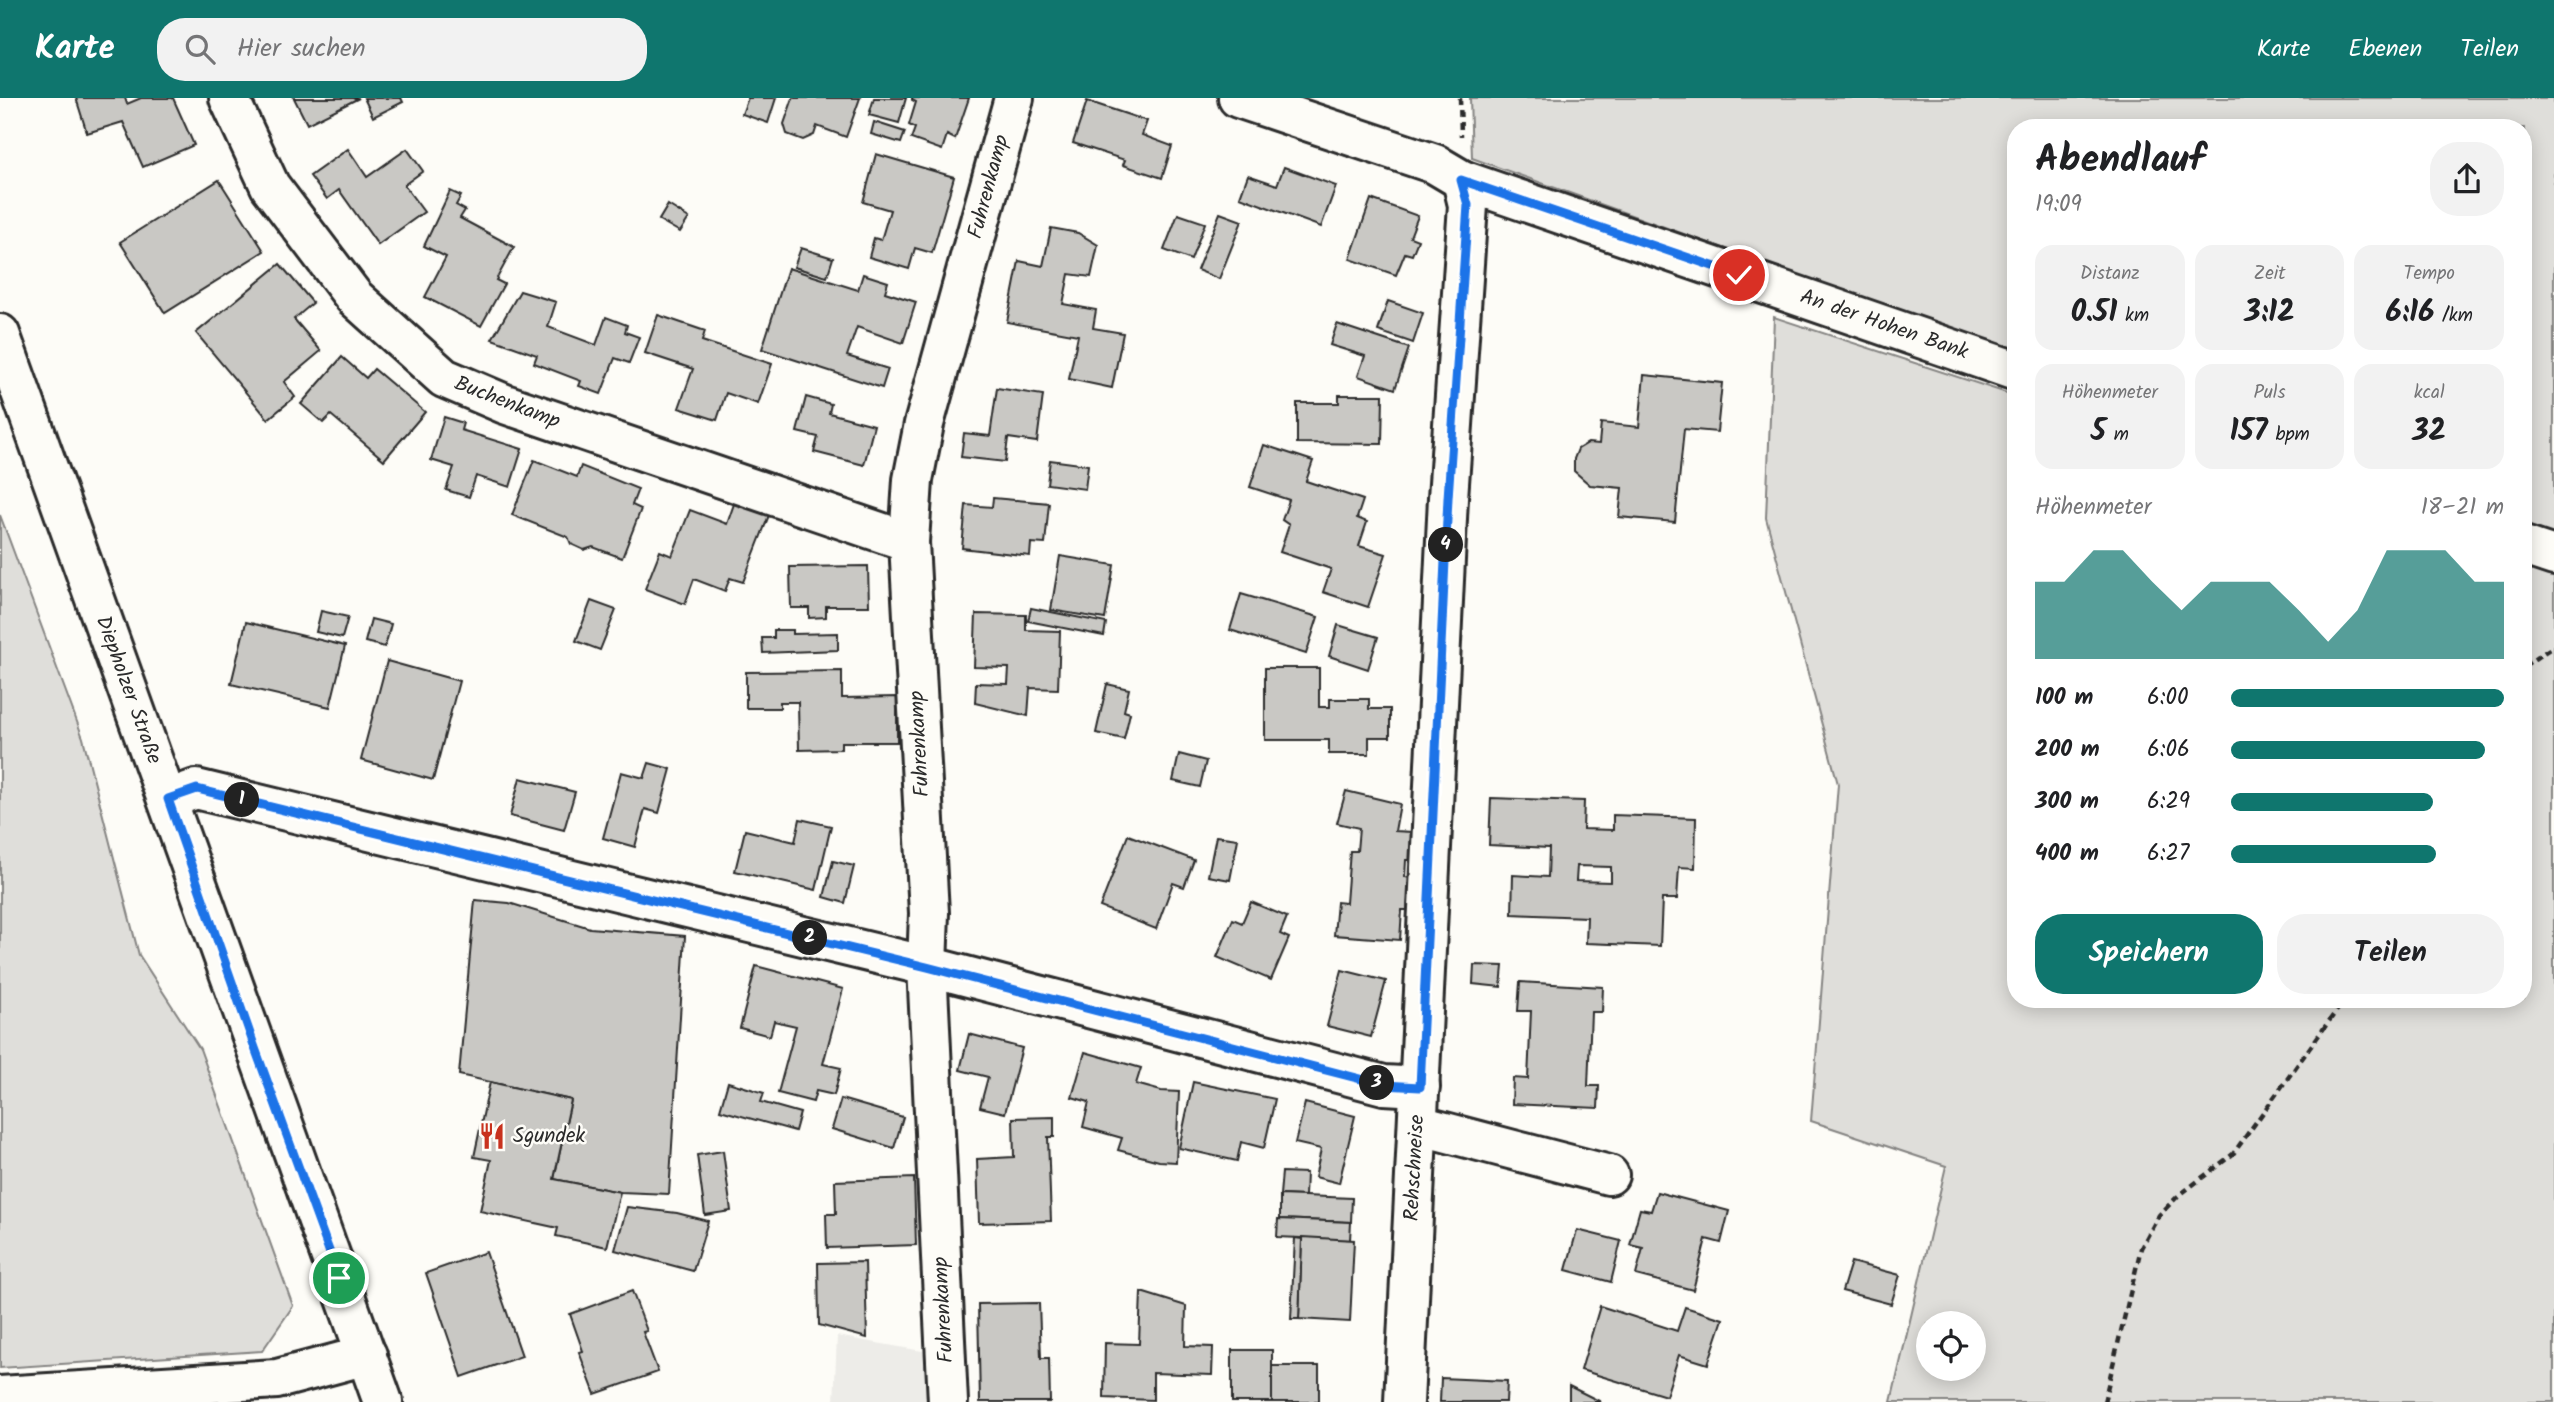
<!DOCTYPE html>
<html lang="de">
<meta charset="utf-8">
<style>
:root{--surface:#fff;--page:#f2f2f2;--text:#202124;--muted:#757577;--accent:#0f766e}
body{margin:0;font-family:Kalam,sans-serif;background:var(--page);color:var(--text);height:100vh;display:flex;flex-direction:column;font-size:26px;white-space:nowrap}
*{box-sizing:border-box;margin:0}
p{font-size:23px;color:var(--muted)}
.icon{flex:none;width:38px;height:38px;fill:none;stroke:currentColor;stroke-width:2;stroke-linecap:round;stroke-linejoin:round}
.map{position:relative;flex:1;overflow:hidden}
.drawer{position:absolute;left:2007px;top:21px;width:525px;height:889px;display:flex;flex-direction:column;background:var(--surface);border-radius:28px;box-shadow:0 4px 18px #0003}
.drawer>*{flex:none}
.buttons{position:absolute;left:1916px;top:1213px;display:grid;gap:14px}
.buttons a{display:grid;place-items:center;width:70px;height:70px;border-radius:50%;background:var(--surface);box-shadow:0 4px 18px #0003;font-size:35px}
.pin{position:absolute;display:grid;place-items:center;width:60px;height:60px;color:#fff;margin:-30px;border:4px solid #fff;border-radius:50%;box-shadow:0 2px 7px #0007}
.km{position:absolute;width:35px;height:35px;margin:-18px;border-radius:50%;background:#222;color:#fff;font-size:19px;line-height:35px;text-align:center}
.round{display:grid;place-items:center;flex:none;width:74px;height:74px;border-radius:28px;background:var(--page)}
.summary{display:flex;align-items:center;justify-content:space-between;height:119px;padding:0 28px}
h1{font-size:38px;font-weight:700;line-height:52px}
.figures{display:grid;grid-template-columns:repeat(3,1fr);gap:10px;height:119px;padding:7px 28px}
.figures div{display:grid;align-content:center;border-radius:18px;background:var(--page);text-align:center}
.figures b{font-size:30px;font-weight:700}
.figures small{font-size:19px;font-weight:400}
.figures p{font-size:19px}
.chart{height:196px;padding:14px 28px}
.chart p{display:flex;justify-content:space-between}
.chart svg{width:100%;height:126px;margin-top:7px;fill:var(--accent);opacity:.7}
.primary-button{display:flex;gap:14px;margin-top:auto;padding:14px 28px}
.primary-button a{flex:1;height:80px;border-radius:28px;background:var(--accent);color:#fff;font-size:28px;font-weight:700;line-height:80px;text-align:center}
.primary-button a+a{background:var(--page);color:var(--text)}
ul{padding:0 28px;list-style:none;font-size:23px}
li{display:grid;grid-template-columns:112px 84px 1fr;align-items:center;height:52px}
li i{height:18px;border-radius:9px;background:var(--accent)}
header{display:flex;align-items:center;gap:42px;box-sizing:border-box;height:98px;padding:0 35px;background:var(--accent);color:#fff}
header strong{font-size:33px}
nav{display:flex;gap:38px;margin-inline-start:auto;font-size:24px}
.search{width:490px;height:63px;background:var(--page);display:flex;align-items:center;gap:18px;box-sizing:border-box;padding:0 24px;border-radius:28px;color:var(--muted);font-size:26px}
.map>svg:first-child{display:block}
</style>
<header>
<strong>Karte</strong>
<div class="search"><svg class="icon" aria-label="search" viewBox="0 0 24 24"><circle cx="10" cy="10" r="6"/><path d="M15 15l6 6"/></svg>Hier suchen</div>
<nav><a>Karte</a><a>Ebenen</a><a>Teilen</a></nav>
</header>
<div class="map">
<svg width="2554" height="1304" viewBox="0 0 2554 1304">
<rect width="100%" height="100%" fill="#fdfcf7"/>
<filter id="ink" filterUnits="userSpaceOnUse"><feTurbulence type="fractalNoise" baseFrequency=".0143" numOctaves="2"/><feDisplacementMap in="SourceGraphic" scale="14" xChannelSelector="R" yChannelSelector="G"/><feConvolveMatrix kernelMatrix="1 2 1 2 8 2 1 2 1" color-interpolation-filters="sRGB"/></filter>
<g filter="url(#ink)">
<path fill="#edece8" d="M837 1238 962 1260 965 1304H834Z"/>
<g fill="#dfdeda" stroke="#858482" stroke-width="2" fill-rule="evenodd">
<path d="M1470 0H2554V1304H1891L1946 1068 1811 1023 1838 686 1766 420 1774 219 2016 298V901H2524V30H2016V255L1472 60ZM1928 1225H1974V1270H1928Z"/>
<path d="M0 417 83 640 139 857 200 951 293 1208 262 1253 0 1270Z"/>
</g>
<g fill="#c9c8c4" stroke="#2b2b2b" stroke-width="2" fill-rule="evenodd">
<path d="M76 0H125L127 6 141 0H173L194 47 143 69 123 24 87 35Z"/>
<path d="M294 0H359L307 26Z"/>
<path d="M364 0H401L403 4 373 19Z"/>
<path d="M748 0H776L768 25 742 16Z"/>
<path d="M793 0H860L846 39 817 28 814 37 803 42 787 36 784 26Z"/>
<path d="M874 0H906L899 25 869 17Z"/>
<path d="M912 0H969L955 41 947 37 942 52 911 41 915 30 909 27 916 4 912 2Z"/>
<path d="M1087 3 1147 23 1142 37 1172 48 1162 80 1123 67 1125 62 1073 45Z"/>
<path d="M874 24 905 34 901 45 871 36Z"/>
<path d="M348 51 367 79 407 51 423 73 404 87 424 114 378 147 339 92 327 101 310 78Z"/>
<path d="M876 56 954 79 932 155 915 150 909 171 869 159 874 140 881 142 890 112 863 104Z"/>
<path d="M1284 69 1336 88 1321 129 1240 99 1248 77 1277 87Z"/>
<path d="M219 82 264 153 165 215 120 144Z"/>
<path d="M450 93 461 98 456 107 465 112 460 120 514 149 496 182 504 186 481 228 425 199 446 159 424 148Z"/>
<path d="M1371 101 1418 118 1410 139 1418 142 1412 157 1405 155 1396 177 1350 161Z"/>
<path d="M668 107 689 120 680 134 659 122Z"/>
<path d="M1220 115 1242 123 1219 181 1197 172Z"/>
<path d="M1178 116 1205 125 1191 162 1164 152Z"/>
<path d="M1051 130 1078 135 1098 147 1091 179 1069 176 1063 206 1096 212 1093 230 1123 235 1112 290 1069 281 1078 237 1007 224 1019 163 1043 168Z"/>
<path d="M801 150 833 160 827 179 794 169Z"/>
<path d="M280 166 313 205 294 221 321 253 284 284 295 299 268 321 196 235Z"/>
<path d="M788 170 858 192 863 176 888 184 885 194 916 204 903 245 857 229 847 258 888 271 882 290 762 251Z"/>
<path d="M520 193 556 204 548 229 596 247 606 219 627 227 625 234 639 239 629 265 615 260 601 296 579 288 581 283 534 265 537 257 492 241Z"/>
<path d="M1388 203 1423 215 1413 245 1378 233Z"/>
<path d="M658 217 705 233 702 243 772 266 758 306 726 295 717 322 679 310 693 271 645 255Z"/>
<path d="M1337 226 1409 250 1395 291 1358 278 1365 258 1330 247Z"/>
<path d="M342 259 366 280 374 271 425 314 384 362 331 317 323 325 301 306Z"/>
<path d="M1644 277 1722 285 1717 334 1684 331 1675 424 1619 419 1622 390 1590 387 1574 373V361L1578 351 1588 345 1599 346 1601 325 1639 329Z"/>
<path d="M997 290 1043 297 1037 344 1008 340 1005 364 961 359 964 335 990 338Z"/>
<path d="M1339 297H1383L1382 346 1297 345V305H1339Z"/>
<path d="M806 299 831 306 829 315 874 327 864 367 814 354 818 339 797 334Z"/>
<path d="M444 319 463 325 461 332 522 351 510 389 476 378 469 399 446 392 454 369 431 362Z"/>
<path d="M1264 347 1313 363 1306 383 1363 402 1357 420 1367 424 1359 448 1386 456 1368 509 1323 494 1331 471 1280 454 1289 427 1282 422 1289 402 1250 389Z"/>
<path d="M534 362 577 379 581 368 638 391 632 407 641 411 622 460 593 449 584 452 571 446 568 439 512 417Z"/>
<path d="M1050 362 1088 367 1085 391 1047 386Z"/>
<path d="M993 400 1049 405 1045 446 1031 445 1030 458 962 450 966 407 992 409Z"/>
<path d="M735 403 769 417 743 484 730 480 725 493 694 481 685 506 645 491 660 453 672 458 690 412 727 426Z"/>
<path d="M1060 458 1114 467 1105 521 1051 512Z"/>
<path d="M868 468 869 508H826V519L809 520V510H791L790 469Z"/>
<path d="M1241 496 1318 519 1306 556 1230 532Z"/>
<path d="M591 503 616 512 600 552 576 543Z"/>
<path d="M1031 510 1106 525 1104 538 1028 523Z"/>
<path d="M321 513 348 519 342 540 316 534Z"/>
<path d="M976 516 1026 517V532L1060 533 1058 591 1030 590 1028 618 975 605 976 585 1008 586 1009 570 974 569Z"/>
<path d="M371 521 391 526 385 549 365 544Z"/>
<path d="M246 524 345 548 330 609 231 586Z"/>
<path d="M1338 527 1378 539 1368 571 1329 558Z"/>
<path d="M774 532H793V536L838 535V552L763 555 762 540H774Z"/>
<path d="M387 563 459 583 433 682 361 662Z"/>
<path d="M1265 570H1319V609H1330V601H1369V611H1390V639H1369V656H1329V642H1265Z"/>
<path d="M842 573V600L897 599V644H841V651L799 652 798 604H780V610H746V574Z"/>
<path d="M1107 586 1129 591 1124 613 1130 615 1124 641 1096 635Z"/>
<path d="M1179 656 1206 663 1200 689 1173 683Z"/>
<path d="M649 665 671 671 659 715 645 711 635 749 603 740 621 674 644 680Z"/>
<path d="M520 680 575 694 564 732 510 718Z"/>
<path d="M1346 693 1400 706 1395 733 1412 734 1410 762H1406L1405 779 1410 780 1407 812H1402L1400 842 1334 837 1337 804 1346 805 1350 753H1357L1359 730 1337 725Z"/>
<path d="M1491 700 1584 703 1583 731 1613 732V717L1696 720 1695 770 1679 769 1677 801H1662L1660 848 1586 845 1587 819 1512 816 1513 777 1548 779 1549 750 1489 747ZM1577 768 1611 769V784L1576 783Z"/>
<path d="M800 721 831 728 816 792 735 773 745 732 795 744Z"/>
<path d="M1128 737 1194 762 1184 789 1173 785 1156 831 1100 809Z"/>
<path d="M1216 738 1238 741 1230 782 1208 778Z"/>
<path d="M833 763 854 768 845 805 824 799Z"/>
<path d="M475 802 509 805 590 830 685 838 669 1096 620 1094 554 1081 571 1002 459 977Z"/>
<path d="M1251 804 1287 819 1280 836 1289 840 1271 882 1217 859 1233 821 1242 825Z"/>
<path d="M1474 867 1503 868 1501 889 1473 886Z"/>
<path d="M756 868 843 891 823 966 841 970 834 997 816 993 813 1004 778 995 796 928 774 923 770 938 740 930Z"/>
<path d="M1342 872 1386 883 1371 939 1327 928Z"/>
<path d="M1520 884 1603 889 1602 914H1591L1588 988H1599L1598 1010 1512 1006 1513 980 1528 981 1531 913H1518Z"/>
<path d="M969 936 1022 950 1005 1015 980 1009 988 979 960 972Z"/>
<path d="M1085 954 1141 970 1136 986 1161 993 1179 994 1176 1064 1159 1063 1118 1052 1122 1040 1083 1029 1089 1004 1072 999Z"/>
<path d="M490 984 571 1002 554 1081 620 1094 607 1149 556 1138 558 1130 480 1113 491 1062 474 1059Z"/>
<path d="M728 984 764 995 761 1004 800 1015 795 1033 720 1012Z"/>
<path d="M1193 984 1275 1001 1264 1050 1241 1044 1237 1063 1179 1050Z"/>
<path d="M841 1001 903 1019 894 1050 832 1031Z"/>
<path d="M1305 1005 1355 1018 1339 1085 1315 1079 1321 1051 1295 1045Z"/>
<path d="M1054 1019V1039H1048L1051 1123 979 1125 977 1061 1014 1059 1013 1020Z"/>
<path d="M723 1053 731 1113 705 1117 697 1057Z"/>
<path d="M1282 1074 1306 1075 1305 1098 1280 1097Z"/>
<path d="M914 1080 916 1147 827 1150 826 1116H836L835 1083Z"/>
<path d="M1657 1094 1729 1113 1721 1145 1706 1141 1693 1192 1636 1177 1643 1150 1630 1147 1640 1111 1651 1113Z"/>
<path d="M1280 1097 1352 1100 1351 1124 1280 1121Z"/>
<path d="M627 1109 677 1115 708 1123 693 1173 615 1152Z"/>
<path d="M1278 1121 1351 1124 1350 1142 1277 1139Z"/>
<path d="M1577 1132 1621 1143 1611 1184 1566 1172Z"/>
<path d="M1302 1139 1354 1142 1350 1224 1299 1221Z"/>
<path d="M1295 1140 1302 1141 1299 1221H1291Z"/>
<path d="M486 1154 522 1258 462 1279 426 1175Z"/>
<path d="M865 1164 867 1240 819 1227 818 1165Z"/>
<path d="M1851 1164 1900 1177 1891 1206 1842 1193Z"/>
<path d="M632 1193 647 1233 643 1234 658 1274 595 1296 579 1254 583 1253 570 1216Z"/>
<path d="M1141 1194 1186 1208 1185 1248 1213 1249 1212 1277 1153 1275V1302L1104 1300 1105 1245 1139 1246Z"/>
<path d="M1039 1205 1041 1260H1049L1050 1304H980L978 1206Z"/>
<path d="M1600 1208 1677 1233 1685 1209 1723 1221 1708 1266 1679 1257 1666 1298 1581 1272Z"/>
<rect x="1232" y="1252" width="40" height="52"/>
<rect x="1272" y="1268" width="47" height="36"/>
<path d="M1441 1280 1507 1283 1506 1304H1440Z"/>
<path d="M1569 1288 1601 1304H1569Z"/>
</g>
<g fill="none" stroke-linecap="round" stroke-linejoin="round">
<defs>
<g id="minor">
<path d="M229 0 270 88 354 199 444 280 505 306 909 444"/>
<path d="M1238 0 1435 66 1462 82 2016 273"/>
<path d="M2524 448 2554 458"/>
<path d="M168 701 196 691 927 868 1384 987 1420 989"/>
<path d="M1418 1027 1609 1077"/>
<path d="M0 1298 277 1281 367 1257"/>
<path d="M948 1304 927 868 929 815 909 444 913 382 924 326 1014 0"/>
<path d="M1404 1304 1448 400 1468 107 1462 82"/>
</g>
<path id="major" d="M0 236 383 1304"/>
</defs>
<use href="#minor" stroke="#2b2b2b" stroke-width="44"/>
<use href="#major" stroke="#2b2b2b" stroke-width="44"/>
<g stroke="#2b2b2b" stroke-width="4.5" stroke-dasharray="7 5" stroke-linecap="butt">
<path d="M1460 0 1461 38"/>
<path d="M2524 568 2554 548"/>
<path d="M2104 1304 2141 1150 2159 1117 2177 1099 2233 1056 2345 901"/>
</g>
<use href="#minor" stroke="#fdfcf7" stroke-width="38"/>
<use href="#major" stroke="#fdfcf7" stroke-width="38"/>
</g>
</g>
<g fill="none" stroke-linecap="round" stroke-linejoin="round" filter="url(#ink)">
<defs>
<path id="route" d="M339 1180 255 950 168 701 197 691 927 869 1384 987 1420 989 1448 400 1468 107 1461 82 1739 177"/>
</defs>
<use href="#route" stroke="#fff" stroke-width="14"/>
<use href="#route" stroke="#1a73e8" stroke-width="9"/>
</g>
<defs>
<symbol id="restaurant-bare" viewBox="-9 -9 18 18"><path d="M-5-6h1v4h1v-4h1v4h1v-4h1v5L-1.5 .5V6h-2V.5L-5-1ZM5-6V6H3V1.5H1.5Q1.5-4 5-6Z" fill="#c8321e" stroke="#fdfcf7" stroke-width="2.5" paint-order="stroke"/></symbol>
</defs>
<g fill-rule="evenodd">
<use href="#restaurant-bare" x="473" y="1019" width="38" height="38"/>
</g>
<g text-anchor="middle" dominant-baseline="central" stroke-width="5" stroke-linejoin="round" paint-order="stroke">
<g font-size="21" fill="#2b2b2b" stroke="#fdfcf7">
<text transform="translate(989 89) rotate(-75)">Fuhrenkamp</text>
<text transform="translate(1884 227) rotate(19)">An der Hohen Bank</text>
<text transform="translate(507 305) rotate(21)">Buchenkamp</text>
<text transform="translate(128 592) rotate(70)">Diepholzer Straße</text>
<text transform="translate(920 646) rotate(-93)">Fuhrenkamp</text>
<text transform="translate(1415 1070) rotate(-87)">Rehschneise</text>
<text transform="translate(944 1212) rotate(-93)">Fuhrenkamp</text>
</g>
<g font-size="21" fill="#2b2b2b" stroke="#fdfcf7" text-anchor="start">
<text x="513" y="1038">Sgundek</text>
</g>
</g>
</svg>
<div class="buttons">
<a><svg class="icon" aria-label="locate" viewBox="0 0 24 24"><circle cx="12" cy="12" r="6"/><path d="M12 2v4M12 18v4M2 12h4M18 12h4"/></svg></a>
</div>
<div class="pin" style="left:339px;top:1180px;background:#1e9e55"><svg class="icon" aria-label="arrive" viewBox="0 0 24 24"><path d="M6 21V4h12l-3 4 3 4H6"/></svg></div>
<div class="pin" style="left:1739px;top:177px;background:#d93025"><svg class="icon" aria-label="check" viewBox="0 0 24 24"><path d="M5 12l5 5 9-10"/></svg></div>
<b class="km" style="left:242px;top:702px">1</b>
<b class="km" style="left:810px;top:840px">2</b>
<b class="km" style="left:1377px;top:985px">3</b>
<b class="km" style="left:1446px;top:447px">4</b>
<section class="drawer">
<div class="summary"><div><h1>Abendlauf</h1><p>19:09</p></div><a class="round"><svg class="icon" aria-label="share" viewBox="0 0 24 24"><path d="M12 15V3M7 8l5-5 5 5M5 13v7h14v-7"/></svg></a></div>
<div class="figures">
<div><p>Distanz</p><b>0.51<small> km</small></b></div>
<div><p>Zeit</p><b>3:12</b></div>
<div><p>Tempo</p><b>6:16<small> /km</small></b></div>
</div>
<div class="figures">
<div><p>Höhenmeter</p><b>5<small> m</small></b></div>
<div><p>Puls</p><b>157<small> bpm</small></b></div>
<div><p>kcal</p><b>32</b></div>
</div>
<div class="chart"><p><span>Höhenmeter</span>18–21 m</p>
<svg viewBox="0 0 160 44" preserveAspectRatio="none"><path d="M0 44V17L10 17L20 6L30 6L40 17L50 27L60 17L70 17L80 17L90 27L100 38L110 27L120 6L130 6L140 6L150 17L160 17V44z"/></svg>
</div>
<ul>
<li><b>100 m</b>6:00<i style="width:100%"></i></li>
<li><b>200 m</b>6:06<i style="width:93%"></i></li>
<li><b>300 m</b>6:29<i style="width:74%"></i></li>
<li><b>400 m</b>6:27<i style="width:75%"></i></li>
</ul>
<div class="primary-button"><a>Speichern</a><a>Teilen</a></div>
</section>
</div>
